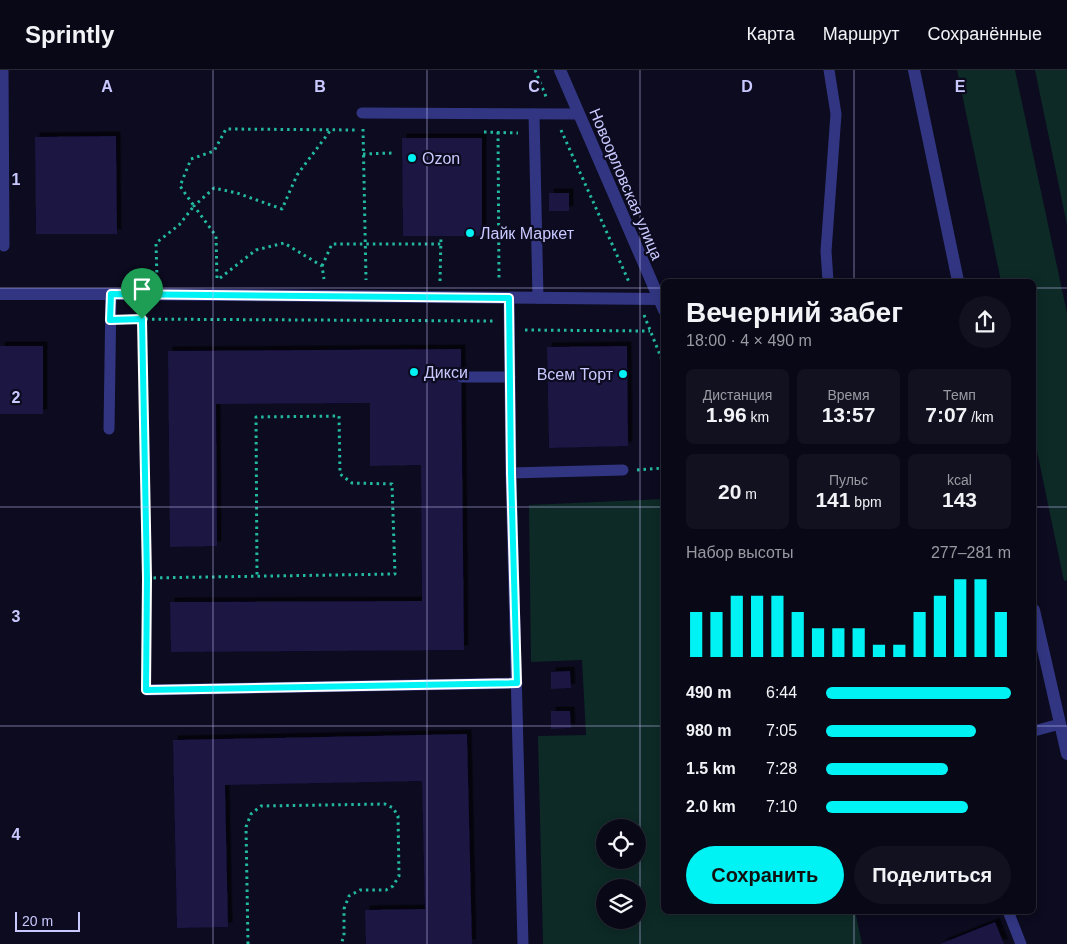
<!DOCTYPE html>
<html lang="ru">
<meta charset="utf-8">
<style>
:root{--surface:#090817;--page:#121120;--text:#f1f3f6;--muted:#999aa1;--line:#292936;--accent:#00f3f4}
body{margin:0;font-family:Helvetica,sans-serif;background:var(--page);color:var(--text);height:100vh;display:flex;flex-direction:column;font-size:19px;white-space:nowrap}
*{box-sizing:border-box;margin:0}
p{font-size:16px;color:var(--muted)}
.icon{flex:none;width:28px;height:28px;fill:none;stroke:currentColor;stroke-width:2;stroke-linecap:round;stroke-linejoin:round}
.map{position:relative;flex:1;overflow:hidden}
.panel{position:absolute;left:661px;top:209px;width:375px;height:635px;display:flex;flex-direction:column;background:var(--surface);border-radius:8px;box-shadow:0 2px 12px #0003,0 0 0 1px var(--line)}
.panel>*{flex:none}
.buttons{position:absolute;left:596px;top:749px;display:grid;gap:10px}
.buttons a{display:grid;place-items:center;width:50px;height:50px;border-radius:50%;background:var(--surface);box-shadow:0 2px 12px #0003,0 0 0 1px var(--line);font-size:25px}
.scale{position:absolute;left:15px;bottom:12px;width:65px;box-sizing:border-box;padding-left:5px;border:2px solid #cac9ff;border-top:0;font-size:14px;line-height:18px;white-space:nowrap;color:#cac9ff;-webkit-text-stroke:4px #0c0b1f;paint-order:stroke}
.pin{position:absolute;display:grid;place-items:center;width:42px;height:42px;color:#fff;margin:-51px -21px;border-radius:50% 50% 50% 0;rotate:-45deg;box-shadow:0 0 5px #0007}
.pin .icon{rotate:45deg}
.round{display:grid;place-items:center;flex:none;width:52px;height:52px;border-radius:26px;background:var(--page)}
.overview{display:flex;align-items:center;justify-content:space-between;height:85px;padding:0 25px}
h1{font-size:28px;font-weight:700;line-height:38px}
.stats{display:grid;grid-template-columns:repeat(3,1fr);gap:8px;height:85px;padding:5px 25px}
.stats div{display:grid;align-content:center;border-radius:8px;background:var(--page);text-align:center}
.stats b{font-size:21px;font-weight:700}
.stats small{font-size:14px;font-weight:400}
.stats p{font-size:14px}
.chart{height:140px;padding:10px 25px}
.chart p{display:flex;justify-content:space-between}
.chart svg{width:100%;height:90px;margin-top:5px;stroke:var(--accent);stroke-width:6}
.button{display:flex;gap:10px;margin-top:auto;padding:10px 25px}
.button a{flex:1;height:58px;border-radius:30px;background:var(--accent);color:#111;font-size:20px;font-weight:700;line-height:58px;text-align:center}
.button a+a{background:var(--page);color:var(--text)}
ul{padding:0 25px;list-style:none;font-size:16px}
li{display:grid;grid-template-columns:80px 60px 1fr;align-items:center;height:38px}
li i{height:12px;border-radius:6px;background:var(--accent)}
header{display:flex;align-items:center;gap:30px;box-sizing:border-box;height:70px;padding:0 25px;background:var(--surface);border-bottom:1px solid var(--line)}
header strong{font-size:24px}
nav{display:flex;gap:28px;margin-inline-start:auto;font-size:18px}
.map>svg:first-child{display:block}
</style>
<header>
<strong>Sprintly</strong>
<nav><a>Карта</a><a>Маршрут</a><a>Сохранённые</a></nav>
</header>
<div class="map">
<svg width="1067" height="874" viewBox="0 0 1067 874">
<defs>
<filter id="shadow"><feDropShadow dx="4.5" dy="-4.5" stdDeviation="0" flood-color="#0009"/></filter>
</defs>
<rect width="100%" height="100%" fill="#0c0b1f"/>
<g fill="#0d2a26" fill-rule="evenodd">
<path d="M957 0H1015L1067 243V510L1064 511 1034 367V211H1001Z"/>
<path d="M1035 0H1067V155Z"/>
<path d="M664 429V841H855L862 874H543L538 666 586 665 582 590 531 592 529 435ZM605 758H638V790H605ZM605 818H638V850H605Z"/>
</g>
<g fill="#1a1542" filter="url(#shadow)">
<path d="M116 66 117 164H36L35 67Z"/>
<path d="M402 68H482V166H403Z"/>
<rect x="549" y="123" width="20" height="18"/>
<rect x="0" y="276" width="43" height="68"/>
<path d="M627 276 628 376 549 378 547 277Z"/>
<path d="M461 279 464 580 171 582 170 532 422 531 421 395 370 396V333L216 334 217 476 170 477 168 281Z"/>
<path d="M570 601 571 618 551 619V602Z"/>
<path d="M551 641H570L571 658 551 659Z"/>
<path d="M467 664 472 874H366L365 840 425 839 422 711 225 715 228 857 177 858 173 670Z"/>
<path d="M995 852 1004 874H940Z"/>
</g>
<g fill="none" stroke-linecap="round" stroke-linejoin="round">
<g stroke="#23b9a1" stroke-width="3" stroke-dasharray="2.5 4" stroke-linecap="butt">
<path d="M535 0 547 29"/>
<path d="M363 59 366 210"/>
<path d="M561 60 629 212"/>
<path d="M484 62 518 63"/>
<path d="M498 62 499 211"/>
<path d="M363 84 394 83"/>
<path d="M322 196 332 174H441"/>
<path d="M217 208 216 166 194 136 214 118 237 123 282 139 297 105 330 61"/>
<path d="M220 208 256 180 284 173 322 196 324 209"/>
<path d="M157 209 156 173 179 155 194 136 180 116 191 89 214 81 226 59 358 60"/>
<path d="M440 211 441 166"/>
<path d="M644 245 664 295"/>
<path d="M126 249 495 251"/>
<path d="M142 249 147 606"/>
<path d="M525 260 650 261"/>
<path d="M637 400 664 398"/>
<path d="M147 508 395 504 392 414 352 413 340 404 339 346 256 347 257 506"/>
<path d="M248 874 246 757 251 744 261 736 385 734 393 738 398 746 399 806 393 816 386 820H360L349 826 344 839V866L341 874"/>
</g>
<g stroke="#323682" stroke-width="11">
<path d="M3 0 4 176"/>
<path d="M362 43 578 44"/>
<path d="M534 44 538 228"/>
<path d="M828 211 826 181 836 44 829 0"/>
<path d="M509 229 511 403 523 874"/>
<path d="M462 307H510"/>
<path d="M109 359 111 224"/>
<path d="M511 403 623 400"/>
<path d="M147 620 517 613"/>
<path d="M1034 661 1060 654"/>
<path d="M1008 841 1021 874"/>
</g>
<g stroke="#323682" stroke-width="12">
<path d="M560 0 664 240"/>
<path d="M914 0 958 211"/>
<path d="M0 224H111L659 229"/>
<path d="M1034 540 1067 684"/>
</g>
</g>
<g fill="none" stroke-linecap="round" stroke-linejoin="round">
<defs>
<path id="route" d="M111 224 509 228 511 403 517 613 146 620 147 508 142 249 110 250Z"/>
</defs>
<use href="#route" stroke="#fff" stroke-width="10"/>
<use href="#route" stroke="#00f3f4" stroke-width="6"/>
</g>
<path fill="none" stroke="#cac9ff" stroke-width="1" stroke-opacity="0.55" d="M213 0V874M427 0V874M640 0V874M854 0V211M0 218H664M1034 218H1067M0 437H664M1034 437H1067M0 656H664M1034 656H1067M854 841V874"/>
<g fill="#00f3f4" stroke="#0c0b1f" stroke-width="2">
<circle cx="412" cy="88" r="5"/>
<circle cx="470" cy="163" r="5"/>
<circle cx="414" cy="302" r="5"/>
<circle cx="623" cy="304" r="5"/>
</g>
<g text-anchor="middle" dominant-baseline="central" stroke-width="4.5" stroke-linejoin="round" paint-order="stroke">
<g font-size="16" fill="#cac9ff" stroke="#0c0b1f" text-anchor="start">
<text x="422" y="88">Ozon</text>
<text x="480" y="163">Лайк Маркет</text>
<text x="424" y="302">Дикси</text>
<text x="613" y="304" text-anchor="end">Всем Торт</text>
</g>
<g font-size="16" fill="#cac9ff" stroke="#0c0b1f">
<text transform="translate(626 114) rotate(67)">Новоорловская улица</text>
</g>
</g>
<g font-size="16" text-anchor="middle" font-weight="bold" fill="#cac9ff" stroke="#0c0b1f" stroke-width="4.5" stroke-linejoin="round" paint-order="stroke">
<text x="107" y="22">A</text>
<text x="320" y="22">B</text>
<text x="534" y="22">C</text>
<text x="747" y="22">D</text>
<text x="960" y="22">E</text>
<text x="16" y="115">1</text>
<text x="16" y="333">2</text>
<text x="16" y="552">3</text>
<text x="16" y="770">4</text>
</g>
</svg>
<div class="buttons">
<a><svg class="icon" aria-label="locate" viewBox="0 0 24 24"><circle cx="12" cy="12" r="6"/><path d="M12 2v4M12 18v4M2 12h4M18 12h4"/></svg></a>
<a><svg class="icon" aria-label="layers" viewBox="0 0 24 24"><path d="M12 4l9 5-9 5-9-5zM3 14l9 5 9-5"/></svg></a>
</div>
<div class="scale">20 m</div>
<div class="pin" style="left:142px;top:249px;background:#1e9e55"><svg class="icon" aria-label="arrive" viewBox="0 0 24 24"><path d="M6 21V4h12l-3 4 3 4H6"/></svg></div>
<section class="panel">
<div class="overview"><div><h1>Вечерний забег</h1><p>18:00 · 4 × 490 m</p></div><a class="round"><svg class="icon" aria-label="share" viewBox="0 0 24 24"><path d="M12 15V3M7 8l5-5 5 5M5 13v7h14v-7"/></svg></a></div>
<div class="stats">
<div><p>Дистанция</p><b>1.96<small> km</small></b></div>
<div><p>Время</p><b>13:57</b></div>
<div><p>Темп</p><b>7:07<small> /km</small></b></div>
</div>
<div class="stats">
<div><b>20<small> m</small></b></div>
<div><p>Пульс</p><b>141<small> bpm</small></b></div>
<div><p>kcal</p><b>143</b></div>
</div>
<div class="chart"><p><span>Набор высоты</span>277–281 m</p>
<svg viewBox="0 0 160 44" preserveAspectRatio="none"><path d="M5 44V22M15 44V22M25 44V14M35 44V14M45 44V14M55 44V22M65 44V30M75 44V30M85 44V30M95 44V38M105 44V38M115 44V22M125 44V14M135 44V6M145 44V6M155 44V22"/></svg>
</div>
<ul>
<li><b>490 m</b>6:44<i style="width:100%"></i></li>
<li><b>980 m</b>7:05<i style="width:81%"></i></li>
<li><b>1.5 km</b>7:28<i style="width:66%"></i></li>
<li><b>2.0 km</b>7:10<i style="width:77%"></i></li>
</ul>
<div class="button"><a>Сохранить</a><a>Поделиться</a></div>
</section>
</div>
